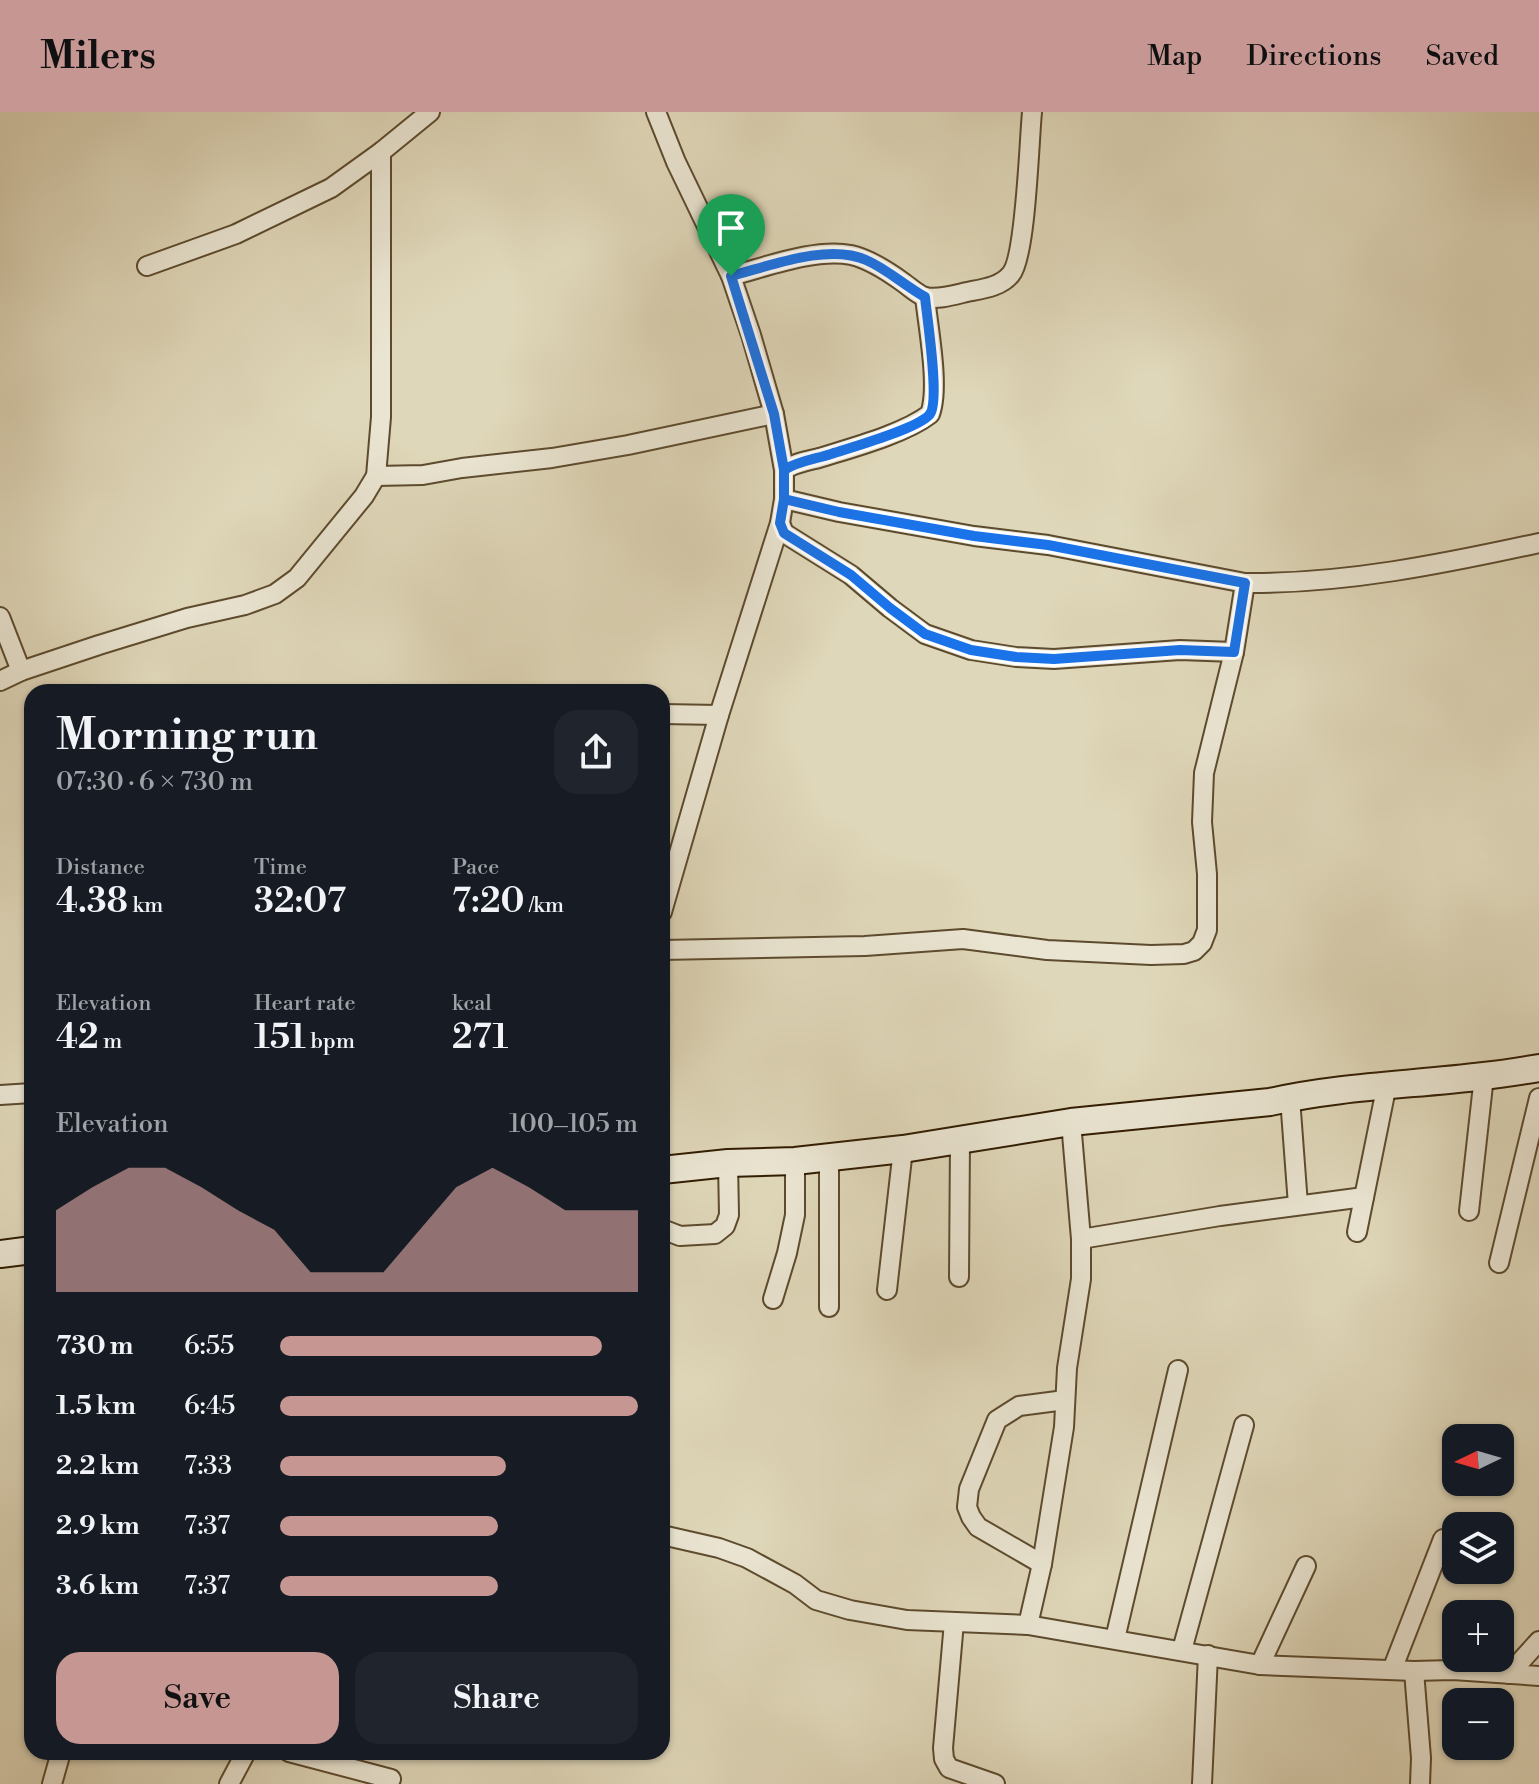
<!DOCTYPE html>
<meta charset="utf-8">
<style>
:root{--surface:#171b24;--page:#20242c;--text:#f1f3f6;--muted:#9ea1a6;--accent:#c59692}
body{margin:0;font-family:"Libre Bodoni",serif;background:var(--page);color:var(--text);height:100vh;display:flex;flex-direction:column;font-size:30px;white-space:nowrap}
*{box-sizing:border-box;margin:0}
p{font-size:26px;color:var(--muted)}
.icon{flex:none;width:44px;height:44px;fill:none;stroke:currentColor;stroke-width:2;stroke-linecap:round;stroke-linejoin:round}
.map{position:relative;flex:1;overflow:hidden}
.drawer{position:absolute;left:24px;top:572px;width:646px;height:1076px;display:flex;flex-direction:column;background:var(--surface);border-radius:24px;box-shadow:0 2px 6px #0004}
.drawer>*{flex:none}
.needle{width:52px;rotate:265deg}
.fabs{position:absolute;left:1442px;top:1312px;display:grid;gap:16px}
.fabs a{display:grid;place-items:center;width:72px;height:72px;border-radius:16px;background:var(--surface);box-shadow:0 2px 6px #0004;font-size:40px}
.pin{position:absolute;display:grid;place-items:center;width:68px;height:68px;color:#fff;margin:-82px -34px;border-radius:50% 50% 50% 0;rotate:-45deg;box-shadow:0 0 8px #0007}
.pin .icon{rotate:45deg}
.round{display:grid;place-items:center;flex:none;width:84px;height:84px;border-radius:24px;background:var(--page)}
.headline{display:flex;align-items:center;justify-content:space-between;height:136px;padding:0 32px}
h1{font-size:44px;font-weight:600;line-height:60px}
.stats{display:grid;grid-template-columns:repeat(3,1fr);gap:12px;height:136px;padding:8px 32px}
.stats div{display:grid;align-content:center}
.stats b{font-size:34px;font-weight:600}
.stats small{font-size:22px;font-weight:400}
.stats p{font-size:22px}
.chart{height:224px;padding:16px 32px}
.chart p{display:flex;justify-content:space-between}
.chart svg{width:100%;height:144px;margin-top:8px;fill:var(--accent);opacity:.7}
.primary-button{display:flex;gap:16px;margin-top:auto;padding:16px 32px}
.primary-button a{flex:1;height:92px;border-radius:24px;background:var(--accent);color:#111;font-size:32px;font-weight:600;line-height:92px;text-align:center}
.primary-button a+a{background:var(--page);color:var(--text)}
ul{padding:0 32px;list-style:none;font-size:26px}
li{display:grid;grid-template-columns:128px 96px 1fr;align-items:center;height:60px}
li i{height:20px;border-radius:10px;background:var(--accent)}
header{display:flex;align-items:center;gap:48px;box-sizing:border-box;height:112px;padding:0 40px;background:var(--accent);color:#111}
header strong{font-size:38px}
nav{display:flex;gap:44px;margin-inline-start:auto;font-size:28px}
.map>svg:first-child{display:block}
</style>
<header>
<strong>Milers</strong>
<nav><a>Map</a><a>Directions</a><a>Saved</a></nav>
</header>
<div class="map">
<svg width="1539" height="1672" viewBox="0 0 1539 1672">
<rect width="100%" height="100%" fill="#dfd7b9"/>
<filter id="stains"><feTurbulence type="fractalNoise" baseFrequency=".0025" numOctaves="4"/><feColorMatrix values="0 0 0 0 .2 0 0 0 0 .09 0 0 0 0 .02 0 0 0 .5 -.17"/></filter>
<radialGradient id="worn" r=".72"><stop offset=".6" stop-color="#630" stop-opacity="0"/><stop offset="1" stop-color="#630" stop-opacity=".3"/></radialGradient>
<g fill="none" stroke-linecap="round" stroke-linejoin="round">
<defs>
<g id="minor">
<path d="M656 0 676 50 731 164 751 223 774 302 784 358V387L780 411 719 603 662 800"/>
<path d="M147 154 236 122 331 76 381 40 430 0"/>
<path d="M731 164C766 155 815 136 851 143 869 147 889 160 904 171 911 176 917 182 925 185 938 188 954 183 967 180 982 177 1001 175 1011 162 1026 144 1029 30 1032 0"/>
<path d="M784 358C794 351 807 349 819 346 851 336 904 322 930 302 940 275 928 215 925 185"/>
<path d="M376 364 423 363 462 356 552 346 628 333 774 302"/>
<path d="M784 387 839 400 974 424 1048 433 1245 471C1344 472 1443 452 1539 431"/>
<path d="M780 411 784 421 851 463 890 496 925 522 971 538 1016 545 1054 547 1180 538 1234 540"/>
<path d="M0 505 21 559"/>
<path d="M0 569 21 559 99 533 187 506 245 493 275 482 297 466 364 384 376 364 381 305V40"/>
<path d="M662 602 719 603"/>
<path d="M662 838 865 834 963 827 1047 838 1151 843 1184 842 1194 839 1202 831 1207 818V762L1202 710 1204 661 1234 540 1245 471"/>
<path d="M0 983 32 981"/>
<path d="M1290 986 1298 1093"/>
<path d="M829 1045V1195"/>
<path d="M1469 1099 1484 964"/>
<path d="M662 1117 680 1124 715 1122 725 1114 729 1103 728 1051"/>
<path d="M1357 1120 1387 972"/>
<path d="M1081 1127 1220 1104 1364 1085"/>
<path d="M1499 1151 1539 986"/>
<path d="M959 1165 960 1029"/>
<path d="M887 1178 903 1037"/>
<path d="M773 1187 787 1141 795 1103V1049"/>
<path d="M662 1423 719 1436 747 1446 795 1472 816 1488 850 1498 907 1508 1028 1513 1260 1553 1414 1559 1453 1558 1539 1564"/>
<path d="M1042 1452 978 1415 971 1405 967 1395 969 1377 997 1308 1019 1294 1065 1288"/>
<path d="M954 1510 943 1636 944 1647 949 1656 995 1672"/>
<path d="M1028 1513 1042 1452 1064 1315 1067 1256 1081 1167V1127L1071 1010"/>
<path d="M1115 1527 1178 1258"/>
<path d="M1182 1538 1244 1313"/>
<path d="M1260 1553 1306 1454"/>
<path d="M1392 1558 1443 1427"/>
<path d="M1414 1559 1421 1646 1420 1672"/>
<path d="M1509 1562 1539 1529"/>
<path d="M289 1640 391 1667"/>
<path d="M52 1672 61 1640"/>
<path d="M229 1672 246 1640"/>
<path d="M1202 1672 1208 1543"/>
</g>
<g id="secondary">
<path d="M662 1058 728 1051 795 1049 903 1037 1071 1010 1270 990C1340 974 1412 973 1484 964 1502 962 1521 959 1539 956"/>
<path d="M0 1142 32 1138"/>
</g>
</defs>
<use href="#minor" stroke="#5d4b2e" stroke-width="22"/>
<use href="#secondary" stroke="#321c00" stroke-width="30"/>
<use href="#minor" stroke="#eae5d2" stroke-width="18"/>
<use href="#secondary" stroke="#eae5d2" stroke-width="26"/>
</g>
<g fill="none" stroke-linecap="round" stroke-linejoin="round">
<defs>
<path id="route" d="M731 164 774 302 784 358V387L780 411 784 421 851 463 890 496 925 522 971 538 1016 545 1054 547 1180 538 1234 540 1245 471 1048 433 974 424 839 400 784 387V358C798 349 816 347 831 342 850 336 920 316 930 302 940 288 927 206 925 185 905 174 887 157 866 148 828 131 770 154 731 164"/>
</defs>
<use href="#route" stroke="#fff" stroke-width="16"/>
<use href="#route" stroke="#1a73e8" stroke-width="10"/>
</g>
<rect width="100%" height="100%" filter="url(#stains)"/>
<rect width="100%" height="100%" fill="url(#worn)"/>
</svg>
<div class="fabs">
<a><svg class="needle" viewBox="-14 -14 28 28"><path d="M0-13l5 13h-10z" fill="#e53935"/><path d="M0 13l5-13h-10z" fill="#9ea1a6"/></svg></a>
<a><svg class="icon" aria-label="layers" viewBox="0 0 24 24"><path d="M12 4l9 5-9 5-9-5zM3 14l9 5 9-5"/></svg></a>
<a>+</a>
<a>−</a>
</div>
<div class="pin" style="left:731px;top:164px;background:#1e9e55"><svg class="icon" aria-label="arrive" viewBox="0 0 24 24"><path d="M6 21V4h12l-3 4 3 4H6"/></svg></div>
<section class="drawer">
<div class="headline"><div><h1>Morning run</h1><p>07:30 · 6 × 730 m</p></div><a class="round"><svg class="icon" aria-label="share" viewBox="0 0 24 24"><path d="M12 15V3M7 8l5-5 5 5M5 13v7h14v-7"/></svg></a></div>
<div class="stats">
<div><p>Distance</p><b>4.38<small> km</small></b></div>
<div><p>Time</p><b>32:07</b></div>
<div><p>Pace</p><b>7:20<small> /km</small></b></div>
</div>
<div class="stats">
<div><p>Elevation</p><b>42<small> m</small></b></div>
<div><p>Heart rate</p><b>151<small> bpm</small></b></div>
<div><p>kcal</p><b>271</b></div>
</div>
<div class="chart"><p><span>Elevation</span>100–105 m</p>
<svg viewBox="0 0 160 44" preserveAspectRatio="none"><path d="M0 44V19L10 12L20 6L30 6L40 12L50 19L60 25L70 38L80 38L90 38L100 25L110 12L120 6L130 12L140 19L150 19L160 19V44z"/></svg>
</div>
<ul>
<li><b>730 m</b>6:55<i style="width:90%"></i></li>
<li><b>1.5 km</b>6:45<i style="width:100%"></i></li>
<li><b>2.2 km</b>7:33<i style="width:63%"></i></li>
<li><b>2.9 km</b>7:37<i style="width:61%"></i></li>
<li><b>3.6 km</b>7:37<i style="width:61%"></i></li>
</ul>
<div class="primary-button"><a>Save</a><a>Share</a></div>
</section>
</div>
